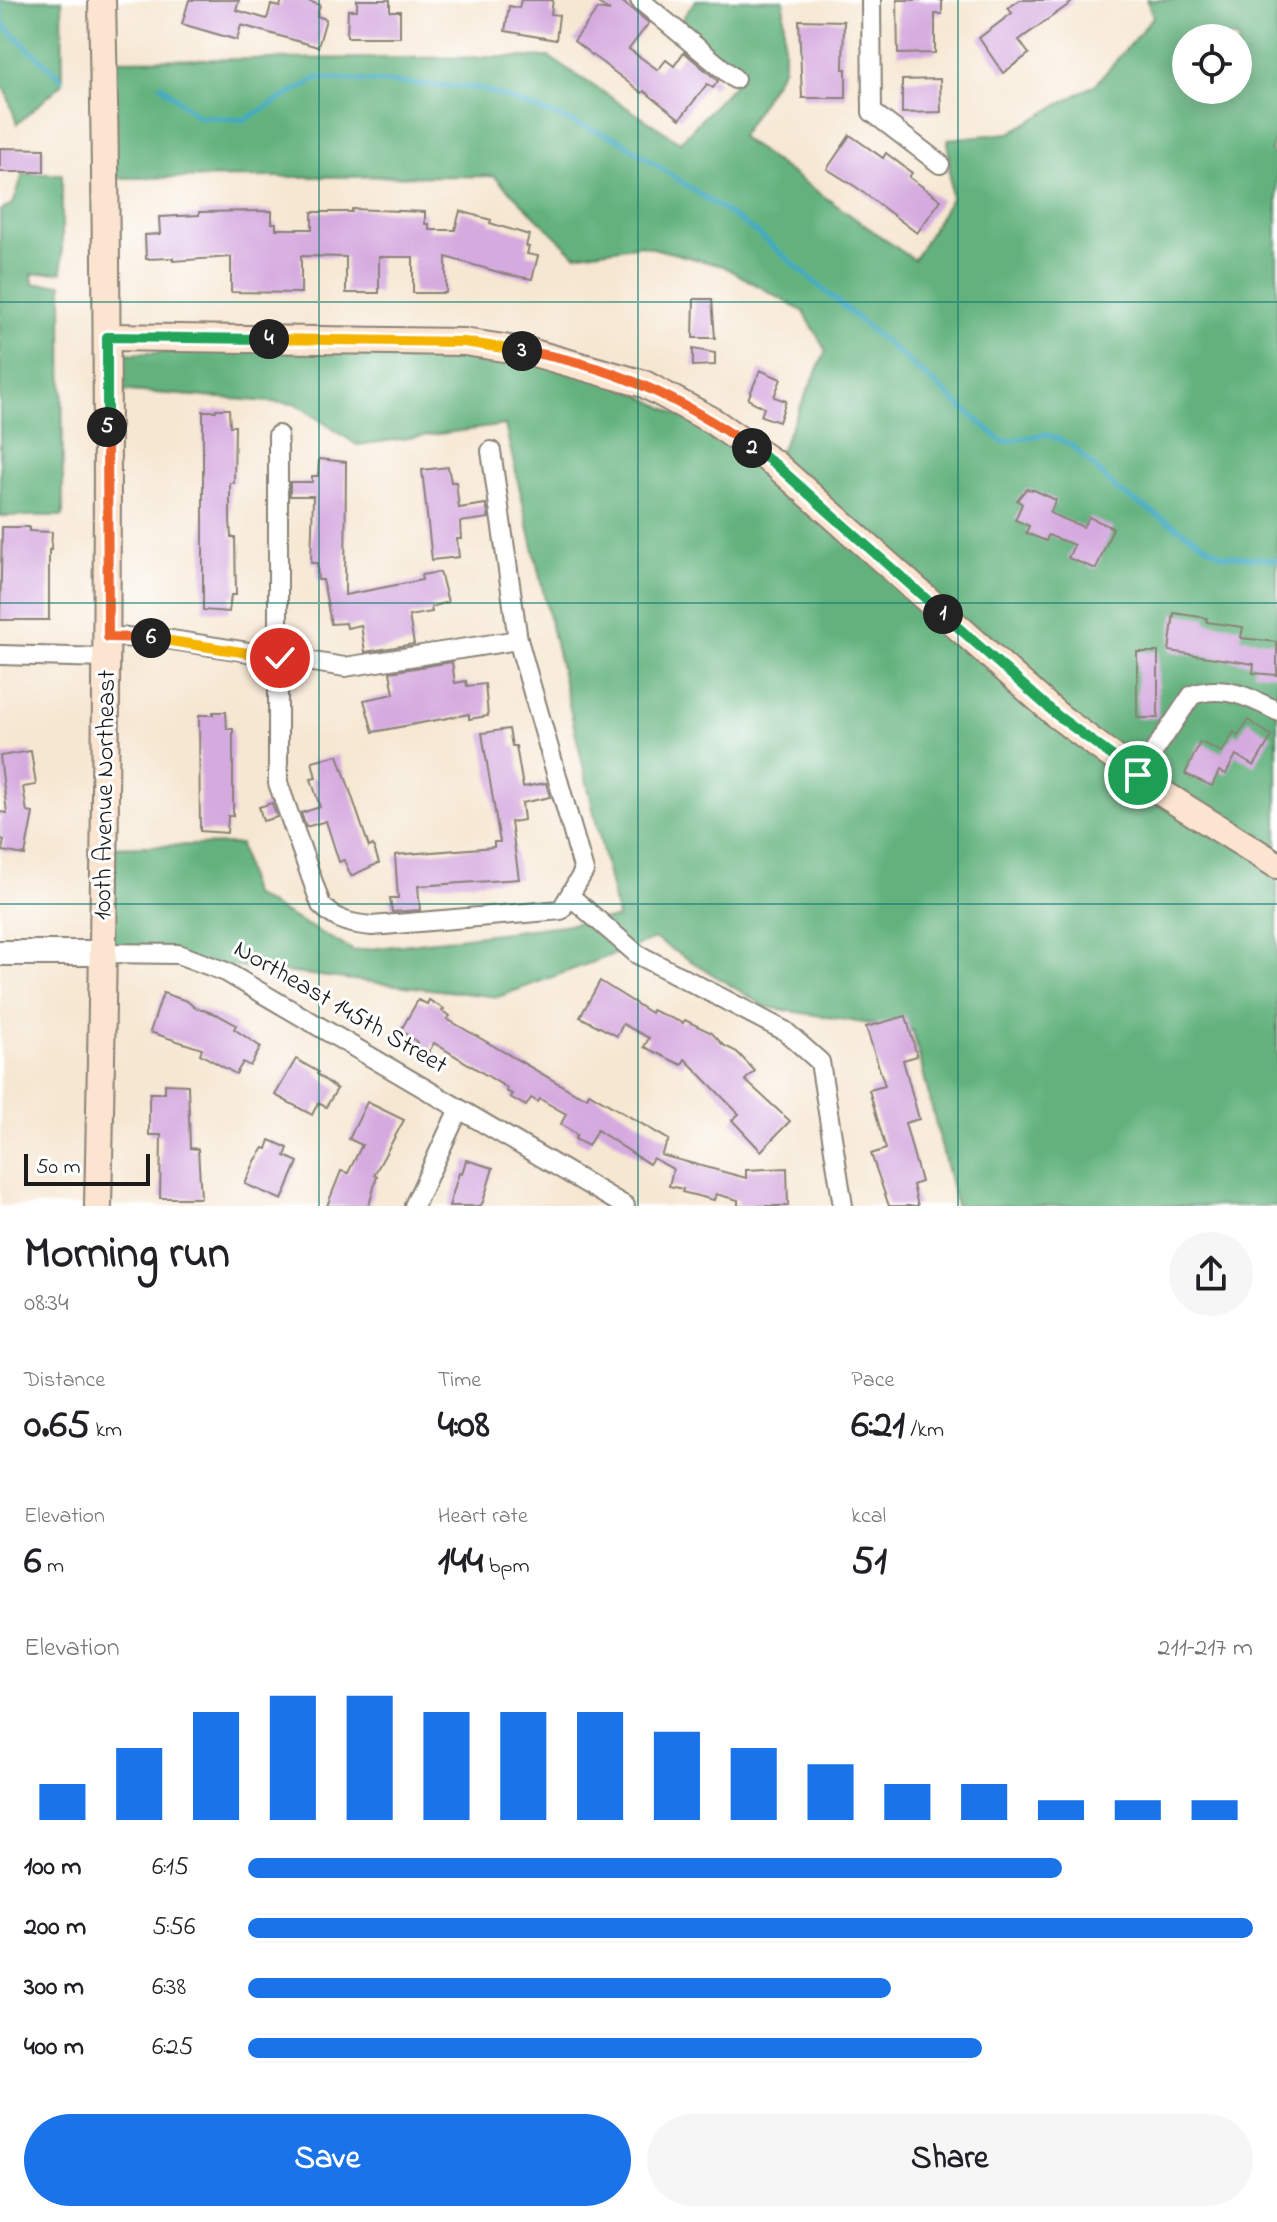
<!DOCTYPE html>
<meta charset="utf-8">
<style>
:root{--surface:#fff;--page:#f6f6f6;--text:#202124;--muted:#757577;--accent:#1a73e8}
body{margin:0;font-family:"Indie Flower",sans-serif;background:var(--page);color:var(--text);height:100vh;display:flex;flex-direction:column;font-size:30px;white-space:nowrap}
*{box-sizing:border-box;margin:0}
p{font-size:26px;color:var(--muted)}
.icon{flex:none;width:44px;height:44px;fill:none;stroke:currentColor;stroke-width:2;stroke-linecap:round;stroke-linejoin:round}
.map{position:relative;height:1206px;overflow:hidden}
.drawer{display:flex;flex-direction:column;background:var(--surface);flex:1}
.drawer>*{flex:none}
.tools{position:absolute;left:1172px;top:24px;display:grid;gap:16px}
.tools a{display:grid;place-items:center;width:80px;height:80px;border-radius:50%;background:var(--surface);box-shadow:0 4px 20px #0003;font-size:40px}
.scale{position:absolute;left:24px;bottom:20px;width:126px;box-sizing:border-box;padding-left:8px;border:4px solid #1c1c1c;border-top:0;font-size:22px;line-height:28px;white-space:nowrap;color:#1c1c1c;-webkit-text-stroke:6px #fff;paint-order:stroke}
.pin{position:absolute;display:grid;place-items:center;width:68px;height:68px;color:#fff;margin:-34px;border:4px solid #fff;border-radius:50%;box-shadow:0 2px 8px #0007}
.km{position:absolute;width:40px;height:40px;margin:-20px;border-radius:50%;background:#222;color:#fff;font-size:22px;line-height:40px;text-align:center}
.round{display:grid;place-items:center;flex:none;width:84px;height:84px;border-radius:42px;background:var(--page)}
.overview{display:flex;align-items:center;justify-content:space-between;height:136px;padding:0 24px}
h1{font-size:44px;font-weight:700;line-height:60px}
.figures{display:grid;grid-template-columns:repeat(3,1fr);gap:12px;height:136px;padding:8px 24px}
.figures div{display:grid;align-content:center}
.figures b{font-size:40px;font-weight:700}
.figures small{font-size:22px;font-weight:400}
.figures p{font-size:22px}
.chart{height:224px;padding:16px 24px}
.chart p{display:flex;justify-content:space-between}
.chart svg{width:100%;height:144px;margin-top:8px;stroke:var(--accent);stroke-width:6}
.primary-button{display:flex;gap:16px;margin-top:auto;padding:16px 24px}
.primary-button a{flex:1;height:92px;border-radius:48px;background:var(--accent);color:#fff;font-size:32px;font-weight:700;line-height:92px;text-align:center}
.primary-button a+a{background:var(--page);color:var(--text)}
ul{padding:0 24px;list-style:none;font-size:26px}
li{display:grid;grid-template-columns:128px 96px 1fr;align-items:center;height:60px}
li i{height:20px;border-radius:10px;background:var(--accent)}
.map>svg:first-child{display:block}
</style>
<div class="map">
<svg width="1277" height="1206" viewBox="0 0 1277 1206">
<rect width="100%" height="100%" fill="#fff"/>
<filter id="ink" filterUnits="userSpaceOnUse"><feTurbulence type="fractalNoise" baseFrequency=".0125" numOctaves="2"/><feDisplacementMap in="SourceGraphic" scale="16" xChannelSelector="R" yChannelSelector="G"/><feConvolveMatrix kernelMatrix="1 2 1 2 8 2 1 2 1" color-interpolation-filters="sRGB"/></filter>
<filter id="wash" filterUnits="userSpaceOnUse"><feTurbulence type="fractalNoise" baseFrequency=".006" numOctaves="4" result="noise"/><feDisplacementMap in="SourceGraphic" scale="32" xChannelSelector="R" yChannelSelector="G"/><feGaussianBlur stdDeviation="1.8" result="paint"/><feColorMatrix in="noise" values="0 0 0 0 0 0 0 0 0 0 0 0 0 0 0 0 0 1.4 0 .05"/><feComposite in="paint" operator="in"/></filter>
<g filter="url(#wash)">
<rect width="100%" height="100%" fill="#f6e7d2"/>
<g fill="#63b27e" stroke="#40674d" stroke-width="2" fill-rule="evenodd">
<path d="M0 0H62L63 83 17 124 5 88 0 86Z"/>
<path d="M696 0H784V67L740 137 914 260 951 198 948 139 1009 133 1097 83 1153 17 1147 0H1277V133L1271 152 1277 157V1206H956L913 1031 766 1007 655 939 498 997 105 951 104 847 240 844 252 895 354 951 618 918 505 425 357 445 296 404 117 390 121 354 464 342 579 364 774 464 826 351 804 312 723 266 641 245 575 255 494 176 107 178 104 60 549 57 680 142 738 80 675 28ZM1186 38H1238V90H1186Z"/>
<path d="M23 174H62V272L32 274 33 284H62L63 516H0V210L13 204Z"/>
</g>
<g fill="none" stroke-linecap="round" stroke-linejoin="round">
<g stroke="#43aac3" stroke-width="5">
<path d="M0 5 3 25 62 79"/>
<path d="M161 85 197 116 244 120 318 78 479 88 618 139 757 233 1003 442 1046 434 1072 445 1118 491 1222 555 1277 560"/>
</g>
</g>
<g id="blocks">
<g fill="#d5aadf">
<path d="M189 0H239L236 10 267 19 271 5 280 7 282 0H305L320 5 317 16 326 19 318 47 241 25 237 40 182 24Z"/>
<path d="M357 0H390V11H400V37H347L348 10H357Z"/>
<path d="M521 0H553L551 14 559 15 556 40 505 31 509 6 519 8Z"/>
<path d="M594 0H620L649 23 629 49 658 70 666 60 674 66 684 52 718 81 713 88 707 84 680 119 644 91 642 93 574 41 598 9 610 11Z"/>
<path d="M897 0H942V14H935V53L898 54Z"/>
<path d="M1020 0H1075L1019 40 1029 54 1003 73 979 38 1012 13 1008 8Z"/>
<path d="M799 20 844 21 843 69H846V98H802Z"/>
<path d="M940 79 941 112 902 113V80Z"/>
<path d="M850 135 883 158 886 153 912 173 909 177 941 200 917 233 856 187 827 169Z"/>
<path d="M0 148 44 149V172H0Z"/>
<path d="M352 209 425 212V224H429V230H455L460 211 491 220 490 223 529 235 526 246 529 247 527 254 538 256 532 279 505 274 446 257V293H413V257H379V293H346V257L301 256V293L231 292V257L173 261V258L146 259 145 235 160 234 159 217 199 215V212L272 211V223H276V229H312V212H352Z"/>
<path d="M694 299H712L715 338H693Z"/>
<path d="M693 349 715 353V365L693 366Z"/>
<path d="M760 370 781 379 774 397 786 401 779 422 761 416 764 408 748 399Z"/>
<path d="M216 409H229L230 426H235L234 483H230V519L231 537H235L236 595H231L229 612 203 610V411H216Z"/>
<path d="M319 459 346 462 345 595 422 580 421 575 440 572 448 602 431 607 432 612 409 616 414 644 365 652 361 625 347 628 346 623 331 624 323 580H318L317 563H311L313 496H290V482H312V476H318Z"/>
<path d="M448 467 451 482H456L459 508 486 504 489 518 460 522 461 539H457L459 557 432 560 422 470Z"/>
<path d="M1026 489 1034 490 1056 500 1050 513 1083 527 1089 517 1113 528 1096 569 1068 558 1074 545 1048 535 1046 541 1026 533 1029 526 1015 520 1022 504 1017 500Z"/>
<path d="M2 527H29V531L52 532 51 550H49V620H0Z"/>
<path d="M1174 613 1207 618 1206 622 1243 627 1241 638 1277 642V675L1253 673 1254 664 1169 651Z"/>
<rect x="1137" y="652" width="21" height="66"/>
<path d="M452 662 455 683 466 681 467 686 485 684 488 716 469 719V714L373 732 364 700 394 694 390 672Z"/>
<path d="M213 712H226L227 729H233V816H228L227 833 200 831 199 715H213Z"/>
<path d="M1248 720 1272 736 1254 766 1236 755 1226 774 1219 771 1212 786 1185 774 1200 742 1222 752 1234 732 1238 736Z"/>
<path d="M509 729 512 746H516L523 787 546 783 550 797 522 803 524 820 511 822 519 879 418 886 420 910 392 912 390 898H398L395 855 494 847V842H500L482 733Z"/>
<path d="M31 751 36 785 23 787 27 812 33 813 25 855 2 851 4 840 1 839 0 812 7 813 0 756Z"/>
<path d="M338 755 369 847 373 845 379 863 351 876 344 860 339 862 326 821 306 827 301 813 320 807 311 779 316 778 312 761Z"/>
<path d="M272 803 277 817 263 821 259 807Z"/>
<path d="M600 981 651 1013 652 1010 683 1023 685 1020 712 1033 723 1045 737 1052 755 1071 745 1080 790 1121 761 1151 732 1120 739 1114 685 1059 682 1065 644 1047 649 1038 623 1024 617 1036 580 1017Z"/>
<path d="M163 993 187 1001 194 1007 218 1015 236 1025 234 1029 261 1047 250 1066 243 1062 236 1074 200 1054 202 1049 150 1032Z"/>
<path d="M418 1000 427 1004 429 1000 444 1009 442 1011 450 1016 447 1019 577 1094 587 1097 589 1093 669 1140 661 1155 746 1178V1170L787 1168 788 1206H738V1200L716 1194 714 1200 682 1192 683 1189 669 1186 673 1169 653 1158 649 1164 597 1130 588 1146 575 1139 577 1135 561 1124 566 1114 540 1099 538 1102 531 1098 526 1106 510 1097 512 1094 506 1091 507 1088 434 1043 428 1053 415 1046 417 1042 401 1030Z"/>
<path d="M906 1016 917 1056 903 1060 919 1119 905 1123 921 1182 913 1185 918 1206H889L871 1154 886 1149 869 1090 885 1086 866 1027Z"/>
<path d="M296 1059 318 1072 317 1074 337 1089 326 1107 318 1103 312 1115 275 1095Z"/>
<path d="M165 1084 188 1085 190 1148 198 1149 201 1198H160L161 1135H149V1101L150 1093H165Z"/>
<path d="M367 1102 404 1120 374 1175 377 1176 369 1206H327L341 1171 348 1173 362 1145 349 1139Z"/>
<path d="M270 1140 288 1148 285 1156 298 1162 282 1200 245 1184 255 1161 264 1148 267 1149Z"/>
<path d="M466 1160 493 1168 483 1202 480 1206H449L459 1173 462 1174Z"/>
</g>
</g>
</g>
<g filter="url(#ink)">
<use href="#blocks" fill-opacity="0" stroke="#898277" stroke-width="2"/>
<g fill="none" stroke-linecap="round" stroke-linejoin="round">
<defs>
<g id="minor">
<path d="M640 0 735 79"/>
<path d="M871 0 872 112 940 164"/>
<path d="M278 435V783L321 905C337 921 350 924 372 926L561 910 584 871 518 640 491 451"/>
<path d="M108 637 159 638 345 667 518 640"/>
<path d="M0 655 107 658"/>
<path d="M1138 775 1192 695C1223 684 1249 697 1277 711"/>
<path d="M570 896 637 954 785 1031 820 1062 843 1206"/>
<path d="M104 953 178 954 226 972 625 1206"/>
<path d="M414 1206 459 1109"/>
</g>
<path id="tertiary" d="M0 953H104"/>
<g id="secondary">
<path d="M107 337 464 342 530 352 644 384 711 420 775 464 1058 716 1162 793 1277 865"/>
<path d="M98 1206C107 804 111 402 102 0"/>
</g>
</defs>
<use href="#minor" stroke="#898277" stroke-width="22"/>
<use href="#tertiary" stroke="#898277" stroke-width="28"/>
<use href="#secondary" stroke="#898277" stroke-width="30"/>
<use href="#minor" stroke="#fff" stroke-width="18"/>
<use href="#tertiary" stroke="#fff" stroke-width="24"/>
<use href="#secondary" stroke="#fce5d0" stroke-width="26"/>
</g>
</g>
<g fill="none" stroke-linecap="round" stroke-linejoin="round" filter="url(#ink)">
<defs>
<path id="split-1" d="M943 614 1058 716 1138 775"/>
<path id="split-2" d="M752 448 775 464 943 614"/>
<path id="split-3" d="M522 351C610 364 680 398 752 448"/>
<path id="split-4" d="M269 339 464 342 522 351"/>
<path id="split-5" d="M107 427V337L269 339"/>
<path id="split-6" d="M107 427 108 637 151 638"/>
<path id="split-7" d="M151 638 280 658"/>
</defs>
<use href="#split-1" stroke="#fff" stroke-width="16"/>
<use href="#split-2" stroke="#fff" stroke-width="16"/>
<use href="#split-3" stroke="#fff" stroke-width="16"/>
<use href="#split-4" stroke="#fff" stroke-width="16"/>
<use href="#split-5" stroke="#fff" stroke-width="16"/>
<use href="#split-6" stroke="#fff" stroke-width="16"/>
<use href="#split-7" stroke="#fff" stroke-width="16"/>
<use href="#split-1" stroke="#22a559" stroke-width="10"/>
<use href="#split-2" stroke="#22a559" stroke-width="10"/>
<use href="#split-3" stroke="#f0652b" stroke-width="10"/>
<use href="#split-4" stroke="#f5b400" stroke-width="10"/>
<use href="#split-5" stroke="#22a559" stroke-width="10"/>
<use href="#split-6" stroke="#f0652b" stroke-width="10"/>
<use href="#split-7" stroke="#f5b400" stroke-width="10"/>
</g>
<path fill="none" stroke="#0f766e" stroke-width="2" stroke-opacity="0.55" d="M319 0V1206M638 0V1206M958 0V1206M0 302H1277M0 603H1277M0 904H1277"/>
<g text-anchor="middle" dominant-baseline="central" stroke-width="6" stroke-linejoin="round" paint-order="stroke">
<g font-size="26" fill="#1c1c1c" stroke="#fff">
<text transform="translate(106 795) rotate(-89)">100th Avenue Northeast</text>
<text transform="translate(340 1008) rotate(30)">Northeast 145th Street</text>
</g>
</g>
</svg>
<div class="tools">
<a><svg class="icon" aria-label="locate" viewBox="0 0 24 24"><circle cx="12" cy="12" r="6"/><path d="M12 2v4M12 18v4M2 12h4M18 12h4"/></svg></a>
</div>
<div class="scale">50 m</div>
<div class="pin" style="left:1138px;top:775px;background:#1e9e55"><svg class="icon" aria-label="arrive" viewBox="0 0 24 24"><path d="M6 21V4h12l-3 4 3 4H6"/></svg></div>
<div class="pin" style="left:280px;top:658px;background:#d93025"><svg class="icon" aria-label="check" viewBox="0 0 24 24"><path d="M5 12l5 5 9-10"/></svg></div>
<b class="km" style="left:943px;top:614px">1</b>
<b class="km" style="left:752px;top:448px">2</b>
<b class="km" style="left:522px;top:351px">3</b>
<b class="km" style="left:269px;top:339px">4</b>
<b class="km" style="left:107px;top:427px">5</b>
<b class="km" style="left:151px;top:638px">6</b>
</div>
<section class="drawer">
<div class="overview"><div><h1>Morning run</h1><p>08:34</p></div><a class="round"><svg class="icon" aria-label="share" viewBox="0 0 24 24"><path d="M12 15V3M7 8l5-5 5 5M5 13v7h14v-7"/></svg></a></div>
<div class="figures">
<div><p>Distance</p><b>0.65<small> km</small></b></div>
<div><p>Time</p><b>4:08</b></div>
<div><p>Pace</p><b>6:21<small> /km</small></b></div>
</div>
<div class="figures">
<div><p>Elevation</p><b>6<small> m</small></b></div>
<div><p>Heart rate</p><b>144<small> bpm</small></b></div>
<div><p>kcal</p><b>51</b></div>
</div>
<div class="chart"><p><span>Elevation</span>211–217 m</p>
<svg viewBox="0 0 160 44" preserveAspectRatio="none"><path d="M5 44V33M15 44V22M25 44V11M35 44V6M45 44V6M55 44V11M65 44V11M75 44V11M85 44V17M95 44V22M105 44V27M115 44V33M125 44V33M135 44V38M145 44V38M155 44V38"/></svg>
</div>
<ul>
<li><b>100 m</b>6:15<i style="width:81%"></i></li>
<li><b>200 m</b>5:56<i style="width:100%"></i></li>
<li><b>300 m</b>6:38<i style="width:64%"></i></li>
<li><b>400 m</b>6:25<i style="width:73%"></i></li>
</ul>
<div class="primary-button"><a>Save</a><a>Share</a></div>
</section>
